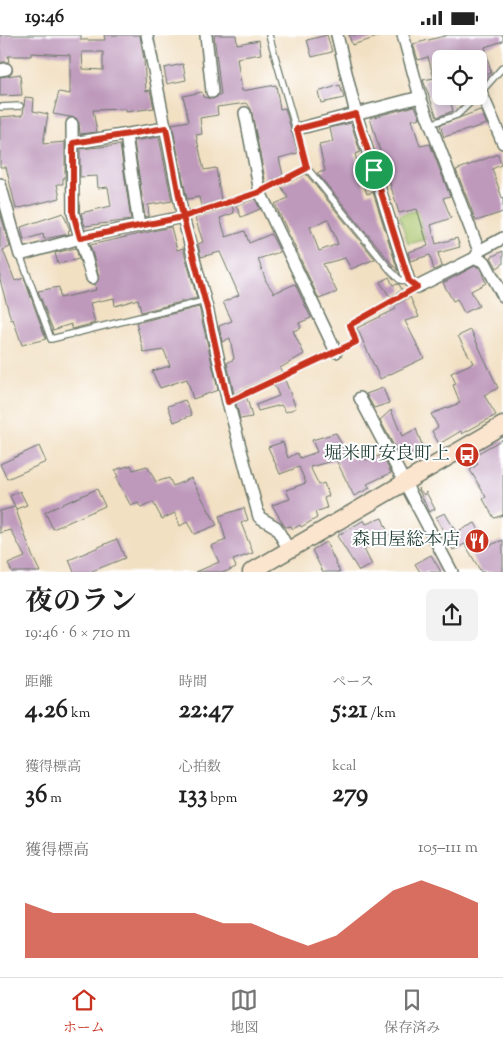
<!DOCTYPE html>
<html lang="ja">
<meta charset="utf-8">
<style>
:root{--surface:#fff;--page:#f2f2f2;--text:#222;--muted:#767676;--line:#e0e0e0;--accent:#c8321e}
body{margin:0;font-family:"Sorts Mill Goudy","Noto Serif JP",serif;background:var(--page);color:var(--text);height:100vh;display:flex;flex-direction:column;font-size:19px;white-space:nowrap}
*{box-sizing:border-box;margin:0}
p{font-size:16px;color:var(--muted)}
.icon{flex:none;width:28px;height:28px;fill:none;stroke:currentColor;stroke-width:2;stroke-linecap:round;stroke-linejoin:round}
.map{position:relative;height:537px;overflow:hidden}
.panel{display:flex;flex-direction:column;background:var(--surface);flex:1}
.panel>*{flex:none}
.fabs{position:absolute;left:432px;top:15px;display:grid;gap:10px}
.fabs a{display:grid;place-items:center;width:55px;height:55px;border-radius:8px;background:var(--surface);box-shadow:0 2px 12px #0003;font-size:25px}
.pin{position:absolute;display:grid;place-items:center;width:42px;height:42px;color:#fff;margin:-21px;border:2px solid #fff;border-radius:50%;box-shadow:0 1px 5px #0007}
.round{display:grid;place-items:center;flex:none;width:52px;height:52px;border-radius:8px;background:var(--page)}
.head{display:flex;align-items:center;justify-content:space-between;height:85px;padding:0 25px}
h1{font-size:28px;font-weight:700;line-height:38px}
.stats{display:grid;grid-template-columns:repeat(3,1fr);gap:8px;height:85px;padding:5px 25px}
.stats div{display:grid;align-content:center}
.stats b{font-size:25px;font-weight:700}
.stats small{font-size:14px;font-weight:400}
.stats p{font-size:14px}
.chart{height:140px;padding:10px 25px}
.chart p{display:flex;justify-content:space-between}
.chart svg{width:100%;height:90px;margin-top:5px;fill:var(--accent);opacity:.7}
.status{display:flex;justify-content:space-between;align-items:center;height:35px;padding:0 25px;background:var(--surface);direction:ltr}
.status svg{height:14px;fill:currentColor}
.menu{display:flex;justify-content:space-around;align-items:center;height:70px;border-top:1px solid var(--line);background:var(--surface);font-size:14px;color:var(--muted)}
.menu a{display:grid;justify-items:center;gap:2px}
.menu .on{color:var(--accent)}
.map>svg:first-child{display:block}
</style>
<div class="status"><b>19:46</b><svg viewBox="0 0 49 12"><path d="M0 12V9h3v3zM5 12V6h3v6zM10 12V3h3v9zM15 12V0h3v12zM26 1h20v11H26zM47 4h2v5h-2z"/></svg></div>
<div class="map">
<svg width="503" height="537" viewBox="0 0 503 537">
<rect width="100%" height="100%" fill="#fff"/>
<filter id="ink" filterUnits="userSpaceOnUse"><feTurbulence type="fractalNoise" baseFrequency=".02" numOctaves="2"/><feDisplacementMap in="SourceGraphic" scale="10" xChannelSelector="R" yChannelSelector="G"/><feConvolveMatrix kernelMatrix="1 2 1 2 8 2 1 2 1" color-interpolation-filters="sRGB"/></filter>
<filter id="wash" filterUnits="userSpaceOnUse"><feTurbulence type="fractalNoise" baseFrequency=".0096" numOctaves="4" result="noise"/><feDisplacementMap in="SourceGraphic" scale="20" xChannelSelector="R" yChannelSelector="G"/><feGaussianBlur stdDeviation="1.12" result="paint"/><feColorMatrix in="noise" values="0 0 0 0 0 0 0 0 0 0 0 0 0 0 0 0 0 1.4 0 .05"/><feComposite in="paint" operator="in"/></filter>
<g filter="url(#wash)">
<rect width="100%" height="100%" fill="#f2e0c3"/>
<path fill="#a9c56c" stroke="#648150" d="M425 173 429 184 420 187 425 205 408 209 399 180Z"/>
<g id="blocks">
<g fill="#be99bb" fill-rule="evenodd">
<path d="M0 0H81V5H105L104 0H140L144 25 146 56 150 55 154 73 126 77V74L93 75 97 97 80 99 79 88 76 83 53 79 59 57 70 59V20L31 18V21H8L9 27H0ZM82 17H103V35L83 34Z"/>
<path d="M214 0H236L237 9 259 5 261 19 237 23 242 56 276 50 280 74 285 73 298 118 279 123 283 140 266 149 251 74 247 68 217 72 218 80 200 83 202 99 196 100 204 135 216 133 221 165 201 171 199 162 187 164 172 89 189 86 183 61 202 57 203 62 212 64 221 60Z"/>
<path d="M327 0 332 17 312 22 307 5Z"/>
<path d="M349 0H378V2L352 10Z"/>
<path d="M448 0H503V6L485 12 491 38 479 42V24H441V61H449L453 76 437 82 423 45 434 43 428 22 418 25 413 9Z"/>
<path d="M183 29 186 45 167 49 164 33Z"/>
<path d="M20 39 22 60 0 61V42Z"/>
<path d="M340 50 344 63 321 68 318 57Z"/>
<path d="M25 62 34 63 33 76 48 79 43 109 65 107V143H63V149H57L60 163 16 174 6 132H0V82L23 80Z"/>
<path d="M415 71 420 83 412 85 420 111 430 109 450 161 443 163 451 183 431 190 436 209 457 203 460 212 438 218 442 231 434 235 430 220 410 226 408 217 428 211 417 174 399 178 370 83Z"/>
<path d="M480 75 487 89 444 102 440 90Z"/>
<path d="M351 88 360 117 355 119 358 131 367 159 373 157 398 236 317 138 325 136 319 110 333 107 330 93Z"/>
<path d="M159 102 172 166 148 170 149 181 145 182 134 106Z"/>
<path d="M120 110 131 185 85 191 81 178 111 171 108 152 98 153 97 141 80 142V114Z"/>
<path d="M498 119 501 130 492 134 503 165V177L476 186 456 135Z"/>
<path d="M306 139 375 224 351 234 345 223 323 229 337 257 319 264 275 169 288 163 281 151ZM328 184 338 209 319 216 310 192Z"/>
<path d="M255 164 260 174 241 182 236 170Z"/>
<path d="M232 171 234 178 220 183 226 202 245 196 249 208 271 199 280 217 258 224 266 246 274 258 295 249 311 283 299 288 301 293 293 296 304 319 280 333 282 337 234 359 227 328 234 324 230 303 222 307 219 291 232 286 223 267 239 260 220 217 201 222 198 209 203 207 195 183Z"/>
<path d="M0 177 10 212 3 215 15 246 24 243 46 304 22 310 13 284 11 285 0 245Z"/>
<path d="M63 178 70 195 68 196 69 199 44 204 43 199 24 205 21 192Z"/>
<path d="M171 192 177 215 183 213 197 263 141 277 138 264 115 271 114 263 90 268 95 288 72 294 71 289 53 295 38 256 59 252 60 263 96 255 95 250 99 241 90 210Z"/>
<path d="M76 213 79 224 58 229 55 218Z"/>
<path d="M503 216V229L497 233 491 222Z"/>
<path d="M475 231 480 233 486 248 471 256 479 271 464 278 457 264 453 266 443 248Z"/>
<path d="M389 242 393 250 399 249 402 255 390 262 380 247Z"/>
<path d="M410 262 419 282 405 286 424 323 380 344 357 293 396 274 394 271Z"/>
<path d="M199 272 218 355 193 364 187 344 160 353 152 336 170 331 164 315 144 318 136 288Z"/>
<path d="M471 295 498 353 484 360 496 380 462 399 461 396 439 409 432 396 438 392 431 379 460 368 453 350 456 349 451 338 473 328 458 301Z"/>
<path d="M285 345 296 373 286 377 281 370 258 376 256 370 279 361 274 350Z"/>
<path d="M383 353 389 368 374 373 366 359Z"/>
<path d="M247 363 252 382 240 384 236 368Z"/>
<path d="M185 365 192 380 174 387 168 371Z"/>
<path d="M391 375 402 401 416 394 426 420 417 425 413 418 401 424 380 385Z"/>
<path d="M336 398 348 423 361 416 366 425 382 420 391 438 367 449 370 453 354 461 336 425 310 432 319 450 324 448 329 461 324 463 327 473 315 477 317 483 301 492 300 490 293 494 291 491 285 492 272 470 290 464 286 455 306 448 299 432 280 439 268 412 283 407 288 423 297 418 300 423 317 417 312 405Z"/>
<path d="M503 404V480L494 483 483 464 486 462 470 435 478 429 473 421Z"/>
<path d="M39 411 46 427 7 444 0 429Z"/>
<path d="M131 430 133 435 147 431 156 447 169 443 173 451 191 443 217 490 194 499 187 487 180 491 175 478 162 484 153 467 141 473 138 468 131 471 116 443 118 442 115 435Z"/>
<path d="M418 453 424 460 426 457 435 474 429 477Z"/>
<path d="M97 454 105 471 53 494 45 477Z"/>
<path d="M20 456 27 470 16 474 10 461Z"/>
<path d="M15 472 32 520 40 537H12L8 529 25 522 11 495 0 498V476Z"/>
<path d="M244 473 248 485 241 488 253 518 233 525 236 532 225 537H196L219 527 211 511 226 505 219 481Z"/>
<path d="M445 478 456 497 475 488 488 511 503 505V537H481L465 509 453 515 436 482Z"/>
<path d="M382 483 389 500 364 514 372 530 359 536 337 501 364 485 366 489Z"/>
<path d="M117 504 125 523 90 537H74L69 525Z"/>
<path d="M326 507 340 537H323L312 515Z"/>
<path d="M431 520 441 537H420L415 529Z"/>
</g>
</g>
</g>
<g filter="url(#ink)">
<use href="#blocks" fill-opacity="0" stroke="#697666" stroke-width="1"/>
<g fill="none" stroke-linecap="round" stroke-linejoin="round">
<defs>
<g id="service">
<path d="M269 0 307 133 391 236 400 245 409 246"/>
<path d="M480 58 503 32"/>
<path d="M0 72 20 71"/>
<path d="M430 89 457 80 477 61"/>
<path d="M183 182 260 157 307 133"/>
<path d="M20 220 51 304 205 266"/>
<path d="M228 367 356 307 351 290 417 252"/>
</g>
<g id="minor">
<path d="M147 0 183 182 208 277 228 367 259 482 276 492 289 515"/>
<path d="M206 0 212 57"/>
<path d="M337 0 356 79 409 246 417 252 475 223 479 216 420 62 403 0"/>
<path d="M0 35 6 34"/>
<path d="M481 57 503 108"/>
<path d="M245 78 260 157 336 317"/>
<path d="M72 89 73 178 92 243"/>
<path d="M297 94 420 62"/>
<path d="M126 100 139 191"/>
<path d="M73 108 166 93"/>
<path d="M0 149 20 220 88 201 183 182"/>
<path d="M479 216 503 203"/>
<path d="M475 223 485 227 503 261"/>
<path d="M360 363 452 537"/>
</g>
<path id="secondary" d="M251 537 503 390"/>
</defs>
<use href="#service" stroke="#697666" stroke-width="8"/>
<use href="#minor" stroke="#697666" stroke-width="14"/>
<use href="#secondary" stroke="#697666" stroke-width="19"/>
<use href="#service" stroke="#fff" stroke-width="5.5"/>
<use href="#minor" stroke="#fff" stroke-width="11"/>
<use href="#secondary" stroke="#fbe5cf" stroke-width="16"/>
</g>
</g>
<g fill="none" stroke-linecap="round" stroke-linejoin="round" filter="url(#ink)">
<defs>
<path id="route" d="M374 135 356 79 297 94 307 133 260 157 183 182 80 203 73 178V108L166 93 183 182 208 277 228 367 356 307 350 290 417 252 409 246 374 135"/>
</defs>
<use href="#route" stroke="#fff" stroke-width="10"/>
<use href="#route" stroke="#c8321e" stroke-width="6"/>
</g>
<defs>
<symbol id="bus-disc" viewBox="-11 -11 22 22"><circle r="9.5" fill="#c8321e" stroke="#fff"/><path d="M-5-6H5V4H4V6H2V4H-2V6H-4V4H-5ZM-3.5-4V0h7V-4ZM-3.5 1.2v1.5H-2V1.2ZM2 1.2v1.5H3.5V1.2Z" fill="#fff"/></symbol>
<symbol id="restaurant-disc" viewBox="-11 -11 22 22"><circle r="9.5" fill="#c8321e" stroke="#fff"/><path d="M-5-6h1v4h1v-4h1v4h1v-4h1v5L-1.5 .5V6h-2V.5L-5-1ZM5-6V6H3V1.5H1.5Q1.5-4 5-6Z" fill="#fff"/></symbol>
</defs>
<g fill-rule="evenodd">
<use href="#bus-disc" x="453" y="406" width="28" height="28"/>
<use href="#restaurant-disc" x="463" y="492" width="28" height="28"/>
</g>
<g text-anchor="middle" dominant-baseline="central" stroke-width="4" stroke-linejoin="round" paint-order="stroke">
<g font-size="18" fill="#1f3d34" stroke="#fff" text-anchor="end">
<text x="450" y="420">堀米町安良町上</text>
<text x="460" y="506">森田屋総本店</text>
</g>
</g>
</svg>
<div class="fabs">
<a><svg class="icon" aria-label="locate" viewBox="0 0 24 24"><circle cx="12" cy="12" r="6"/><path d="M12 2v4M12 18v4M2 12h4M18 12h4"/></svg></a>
</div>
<div class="pin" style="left:374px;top:135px;background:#1e9e55"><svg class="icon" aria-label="arrive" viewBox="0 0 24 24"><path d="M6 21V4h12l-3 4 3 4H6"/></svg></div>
</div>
<section class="panel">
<div class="head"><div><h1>夜のラン</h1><p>19:46 · 6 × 710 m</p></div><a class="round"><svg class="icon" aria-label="share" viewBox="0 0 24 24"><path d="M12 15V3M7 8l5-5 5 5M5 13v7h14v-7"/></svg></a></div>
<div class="stats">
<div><p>距離</p><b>4.26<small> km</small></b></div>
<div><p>時間</p><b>22:47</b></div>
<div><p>ペース</p><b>5:21<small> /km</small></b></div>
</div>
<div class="stats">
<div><p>獲得標高</p><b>36<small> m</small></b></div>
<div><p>心拍数</p><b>133<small> bpm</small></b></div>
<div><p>kcal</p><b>279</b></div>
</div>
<div class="chart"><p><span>獲得標高</span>105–111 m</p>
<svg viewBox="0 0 160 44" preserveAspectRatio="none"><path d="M0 44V17L10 22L20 22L30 22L40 22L50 22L60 22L70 27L80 27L90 33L100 38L110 33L120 22L130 11L140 6L150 11L160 17V44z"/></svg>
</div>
</section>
<nav class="menu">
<a class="on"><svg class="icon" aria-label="home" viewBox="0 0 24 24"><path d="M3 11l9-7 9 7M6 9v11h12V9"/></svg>ホーム</a>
<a><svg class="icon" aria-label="map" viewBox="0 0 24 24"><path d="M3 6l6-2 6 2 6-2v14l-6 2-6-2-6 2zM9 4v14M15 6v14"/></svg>地図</a>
<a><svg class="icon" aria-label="saved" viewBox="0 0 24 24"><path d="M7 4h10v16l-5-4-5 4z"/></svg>保存済み</a>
</nav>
